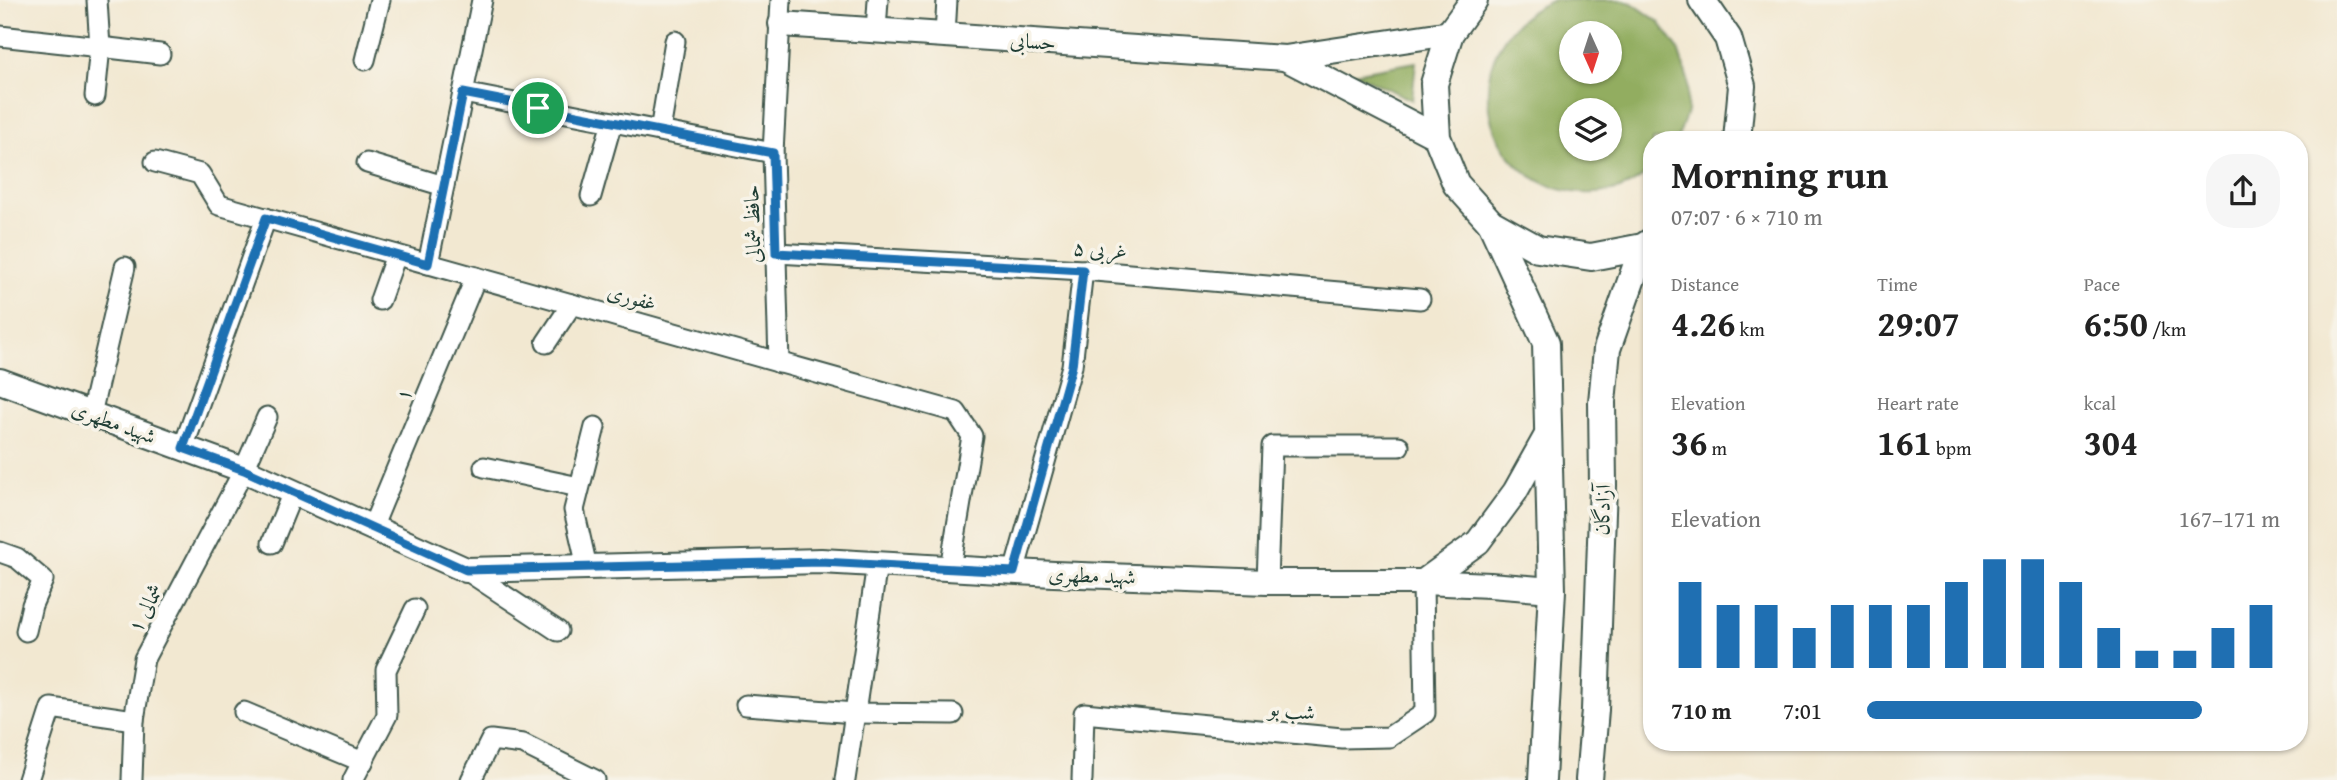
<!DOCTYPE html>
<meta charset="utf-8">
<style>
:root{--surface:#fff;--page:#f6f6f6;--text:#222;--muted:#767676;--accent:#1f6fb2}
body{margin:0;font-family:"Gentium Book Plus",Amiri,serif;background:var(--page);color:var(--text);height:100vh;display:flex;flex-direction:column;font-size:26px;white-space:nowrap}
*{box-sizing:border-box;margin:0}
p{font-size:23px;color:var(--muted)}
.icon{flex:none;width:38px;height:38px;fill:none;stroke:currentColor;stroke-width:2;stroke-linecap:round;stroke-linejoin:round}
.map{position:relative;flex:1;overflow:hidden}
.sheet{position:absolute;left:1643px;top:131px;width:665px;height:620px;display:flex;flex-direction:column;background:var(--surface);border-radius:28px;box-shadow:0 2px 5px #0004}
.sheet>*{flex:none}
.needle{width:46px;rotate:177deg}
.controls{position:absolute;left:1559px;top:21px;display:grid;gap:14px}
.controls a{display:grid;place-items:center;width:63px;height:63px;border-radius:50%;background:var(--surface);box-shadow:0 2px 5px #0004;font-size:35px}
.pin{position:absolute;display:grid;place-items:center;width:60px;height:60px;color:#fff;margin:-30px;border:4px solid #fff;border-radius:50%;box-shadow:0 2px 7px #0007}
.round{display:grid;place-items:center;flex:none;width:74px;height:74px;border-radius:28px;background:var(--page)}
.overview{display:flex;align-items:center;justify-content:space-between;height:119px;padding:0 28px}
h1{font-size:38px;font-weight:600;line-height:52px}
.stats{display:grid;grid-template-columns:repeat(3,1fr);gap:10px;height:119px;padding:7px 28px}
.stats div{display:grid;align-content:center}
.stats b{font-size:35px;font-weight:600}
.stats small{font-size:19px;font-weight:400}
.stats p{font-size:19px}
.chart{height:196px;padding:14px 28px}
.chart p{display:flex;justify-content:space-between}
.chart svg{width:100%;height:126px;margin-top:7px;stroke:var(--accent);stroke-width:6}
ul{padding:0 28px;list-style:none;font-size:23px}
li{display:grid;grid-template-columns:112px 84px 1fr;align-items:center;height:52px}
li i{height:18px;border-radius:9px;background:var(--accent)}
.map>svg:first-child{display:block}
</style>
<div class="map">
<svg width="2337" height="780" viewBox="0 0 2337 780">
<rect width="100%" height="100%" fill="#f7f3e8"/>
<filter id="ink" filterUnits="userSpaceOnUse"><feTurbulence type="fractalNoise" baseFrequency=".0143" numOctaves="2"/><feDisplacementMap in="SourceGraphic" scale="14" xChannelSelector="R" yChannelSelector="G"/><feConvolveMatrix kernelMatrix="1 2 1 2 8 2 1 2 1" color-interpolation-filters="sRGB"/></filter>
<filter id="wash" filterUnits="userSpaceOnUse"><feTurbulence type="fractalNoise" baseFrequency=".00686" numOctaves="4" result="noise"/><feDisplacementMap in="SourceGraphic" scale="28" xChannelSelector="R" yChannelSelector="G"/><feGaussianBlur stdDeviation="1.57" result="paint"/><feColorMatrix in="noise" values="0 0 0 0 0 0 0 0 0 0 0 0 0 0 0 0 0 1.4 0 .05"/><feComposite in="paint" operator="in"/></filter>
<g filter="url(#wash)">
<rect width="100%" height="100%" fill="#f2e8d1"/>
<g fill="#92ad60" stroke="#58754a" stroke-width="2" fill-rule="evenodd">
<path d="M1554 0H1621L1632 3 1659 22 1678 49 1688 80 1687 112 1677 140H1652V170C1644 175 1637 181 1629 185 1615 192 1597 194 1582 193 1473 184 1452 40 1554 0ZM1572 33H1610V72H1572ZM1572 110H1610V149H1572Z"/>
<path d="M1416 62 1412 100 1354 73Z"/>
</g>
</g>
<g filter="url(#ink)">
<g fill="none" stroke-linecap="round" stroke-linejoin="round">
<defs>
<g id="minor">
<path d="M876 31 878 0"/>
<path d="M945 35 947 0"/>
<path d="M0 36 100 47 97 0"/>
<path d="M365 60 380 0"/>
<path d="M463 93 773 153"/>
<path d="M95 96 100 47 160 54"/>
<path d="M660 131 675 41"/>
<path d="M155 162 200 174 219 205 956 412 972 436 950 568"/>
<path d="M367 163 444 186"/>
<path d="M591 196 612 122"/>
<path d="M776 253 1083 270 1420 299"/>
<path d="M428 264 482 0"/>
<path d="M380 300 396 255"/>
<path d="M546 343 572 304"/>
<path d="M779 363 773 153 781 0"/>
<path d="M91 414 125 267"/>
<path d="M183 448 266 218"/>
<path d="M484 467 579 487"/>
<path d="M372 528 476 277"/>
<path d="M272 543 293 492"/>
<path d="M0 552 17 558 43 580 32 605 26 631"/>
<path d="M587 567 574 510 595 427"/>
<path d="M466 570 558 631"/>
<path d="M1014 572 1072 366 1083 270"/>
<path d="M1267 582 1272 446H1399"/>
<path d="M746 705 855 713 953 714"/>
<path d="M244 712 363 762"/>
<path d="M28 780 51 708 134 720"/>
<path d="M132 780 134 720 144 659 244 470 267 417"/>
<path d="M353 780 387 715 386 670 415 609"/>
<path d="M471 780 491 740 523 744 595 780"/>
<path d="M845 780 877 564"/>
<path d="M1082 780 1084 713 1342 738 1389 737 1425 713 1423 582"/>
</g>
<g id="tertiary">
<path d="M781 24 1285 58 1450 33"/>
<path d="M1285 58 1437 137"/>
<path d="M0 381 244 470 466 570 821 561 1054 574 1267 582H1423L1490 585 1552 590"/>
<path d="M1423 582 1478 542 1515 492 1548 433"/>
</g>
<g id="secondary">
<path d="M1474 0 1450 33 1434 84 1437 137 1456 184 1491 223 1538 249 1591 257 1643 247 1652 241"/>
<path d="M1702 0 1728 38 1742 86 1737 140"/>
<path d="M1491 223 1546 343 1552 590 1542 780"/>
<path d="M1589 780 1595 710 1603 485 1602 402 1607 349 1643 247"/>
</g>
</defs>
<use href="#minor" stroke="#3f574c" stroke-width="23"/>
<use href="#tertiary" stroke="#3f574c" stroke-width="28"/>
<use href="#secondary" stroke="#3f574c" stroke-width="30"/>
<use href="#minor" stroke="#fff" stroke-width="19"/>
<use href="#tertiary" stroke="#fff" stroke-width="24"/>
<use href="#secondary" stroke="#fff" stroke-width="26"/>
</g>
</g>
<g fill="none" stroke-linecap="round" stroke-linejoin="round" filter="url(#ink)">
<defs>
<path id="route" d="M463 93 773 153 776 253 1083 270 1072 366 1014 572 821 562 466 570 244 470 183 448 266 218 428 264Z"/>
</defs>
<use href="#route" stroke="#fff" stroke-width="14"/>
<use href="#route" stroke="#1f6fb2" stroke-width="9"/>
</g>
<g text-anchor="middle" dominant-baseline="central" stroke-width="7" stroke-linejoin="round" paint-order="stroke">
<g font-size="21" fill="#1f3d34" stroke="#f7f3e8">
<text transform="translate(1033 41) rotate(4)">حسابی</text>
<text transform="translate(752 224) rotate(-92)">حافظ شمالی</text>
<text transform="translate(1100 249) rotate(4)">۵ غربی</text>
<text transform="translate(632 297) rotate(16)">غفوری</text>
<text transform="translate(403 394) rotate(-68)">۱</text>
<text transform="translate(114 422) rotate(20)">شهید مطهری</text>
<text transform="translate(1602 510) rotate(-88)">آزادگان</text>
<text transform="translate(1092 575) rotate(2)">شهید مطهری</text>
<text transform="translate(145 608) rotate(-62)">۱ شمالی</text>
<text transform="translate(1292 710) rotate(6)">شب بو</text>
</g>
</g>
</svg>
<div class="controls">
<a><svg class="needle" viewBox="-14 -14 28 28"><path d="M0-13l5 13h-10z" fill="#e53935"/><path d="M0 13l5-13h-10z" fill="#767676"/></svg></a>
<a><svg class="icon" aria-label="layers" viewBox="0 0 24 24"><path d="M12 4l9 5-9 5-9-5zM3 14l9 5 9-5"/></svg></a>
</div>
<div class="pin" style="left:538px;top:108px;background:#1e9e55"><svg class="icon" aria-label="arrive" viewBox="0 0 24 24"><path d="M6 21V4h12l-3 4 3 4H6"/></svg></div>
<section class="sheet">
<div class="overview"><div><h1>Morning run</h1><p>07:07 · 6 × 710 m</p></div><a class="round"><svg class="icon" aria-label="share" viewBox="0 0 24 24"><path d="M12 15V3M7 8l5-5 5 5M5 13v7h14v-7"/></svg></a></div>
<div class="stats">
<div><p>Distance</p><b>4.26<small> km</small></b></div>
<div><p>Time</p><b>29:07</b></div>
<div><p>Pace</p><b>6:50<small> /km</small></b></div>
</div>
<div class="stats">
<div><p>Elevation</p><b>36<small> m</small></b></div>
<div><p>Heart rate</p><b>161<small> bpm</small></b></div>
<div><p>kcal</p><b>304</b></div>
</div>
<div class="chart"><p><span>Elevation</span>167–171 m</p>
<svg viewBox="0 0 160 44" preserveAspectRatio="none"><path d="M5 44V14M15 44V22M25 44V22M35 44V30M45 44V22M55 44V22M65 44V22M75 44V14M85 44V6M95 44V6M105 44V14M115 44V30M125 44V38M135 44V38M145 44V30M155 44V22"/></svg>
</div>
<ul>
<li><b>710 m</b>7:01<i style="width:81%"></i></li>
</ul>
</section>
</div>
